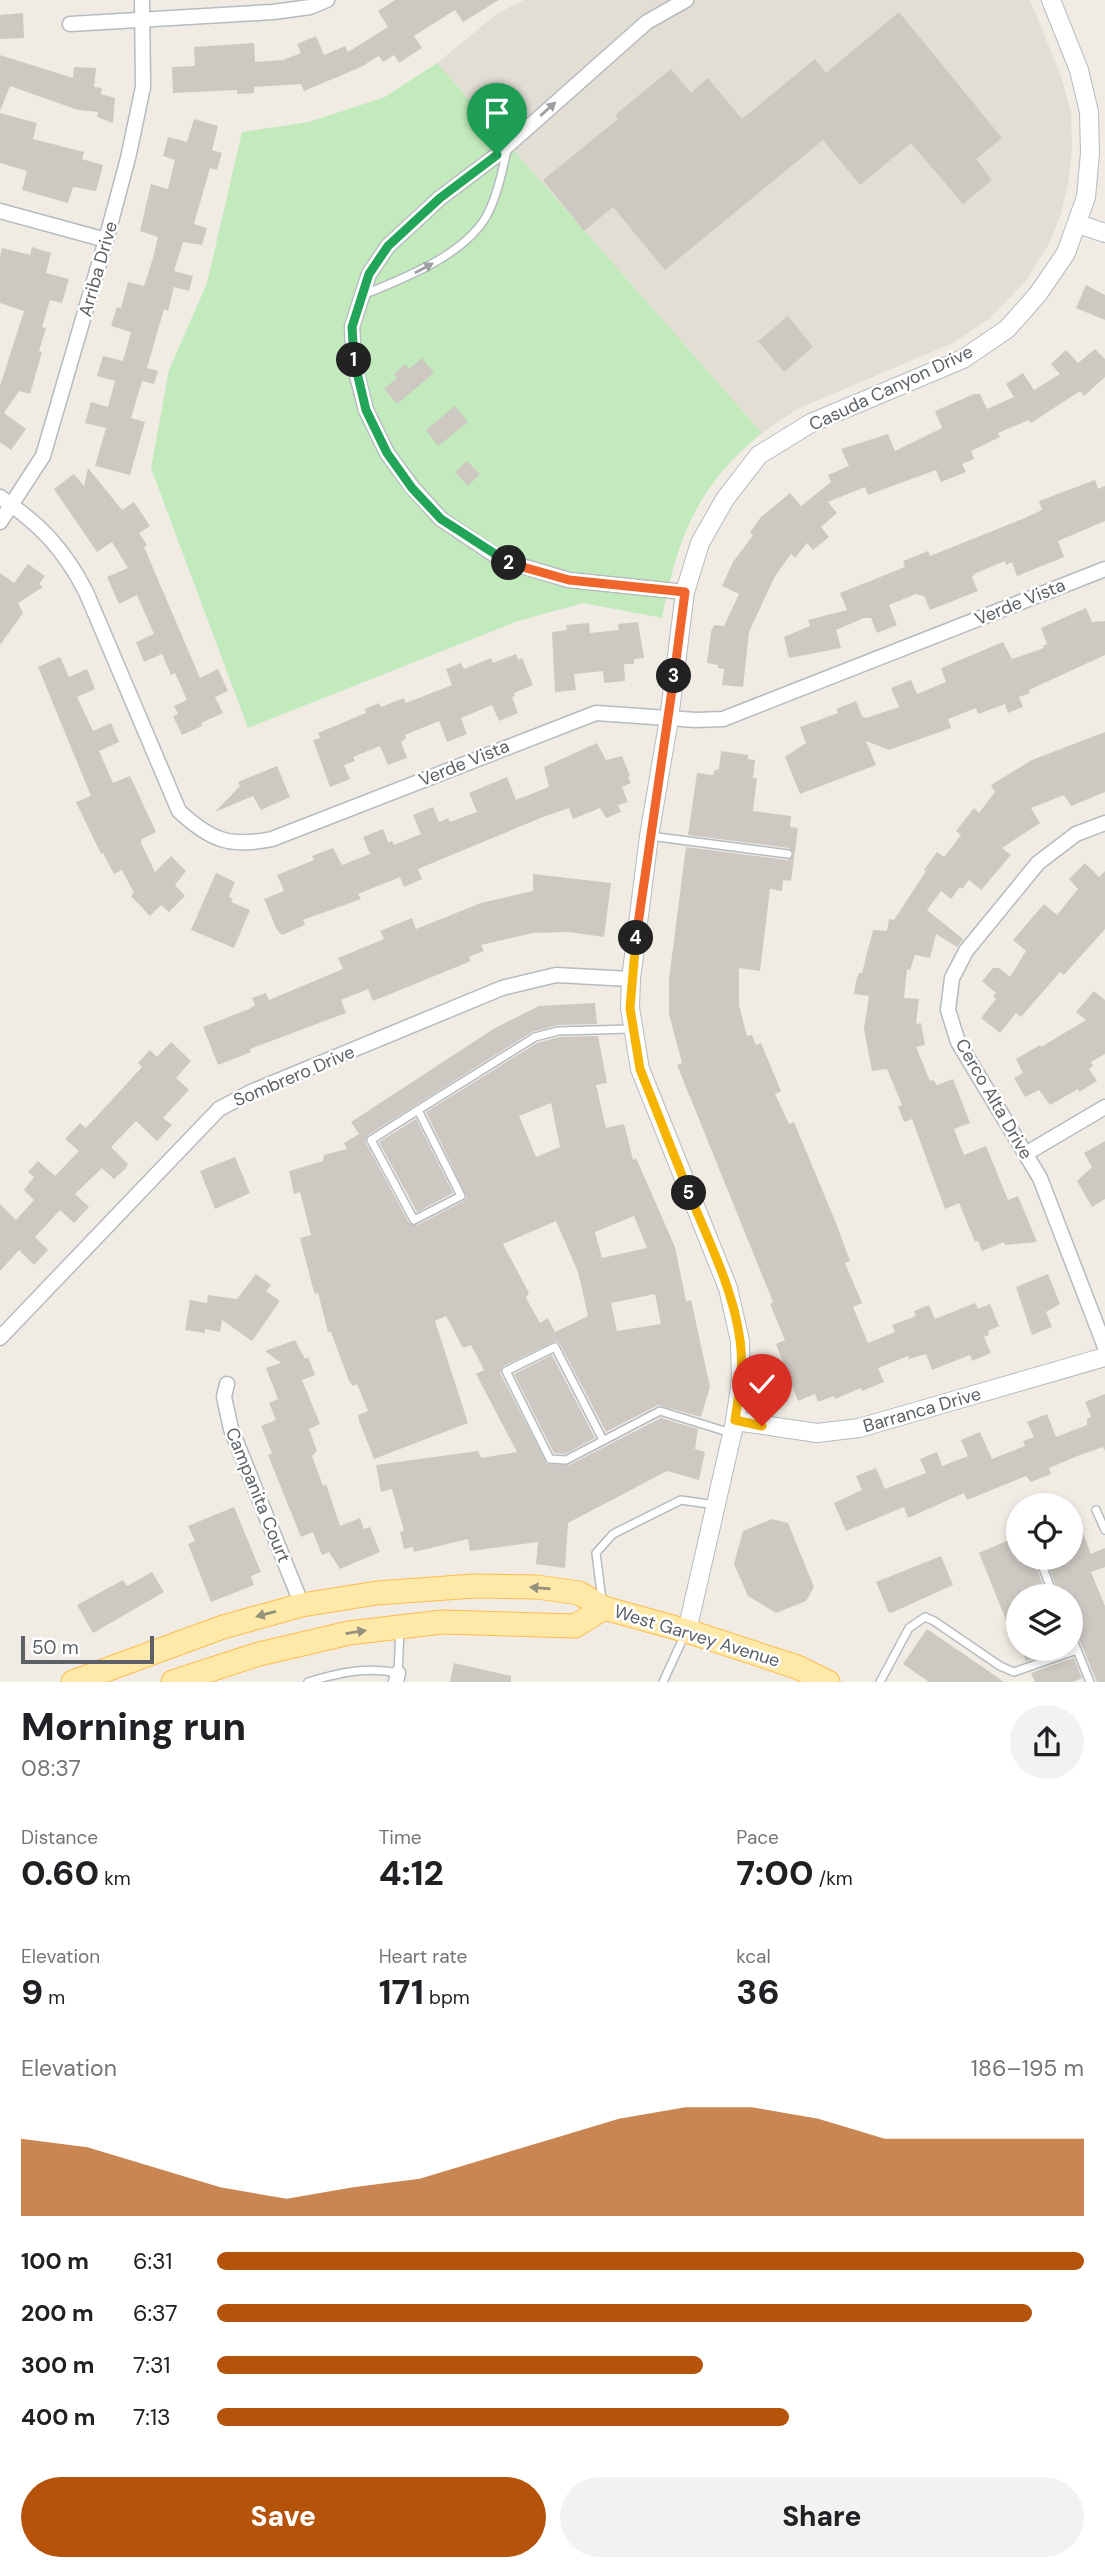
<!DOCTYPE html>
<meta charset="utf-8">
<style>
:root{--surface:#fff;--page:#f2f2f2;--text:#202124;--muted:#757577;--accent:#b45309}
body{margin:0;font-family:"DM Sans",sans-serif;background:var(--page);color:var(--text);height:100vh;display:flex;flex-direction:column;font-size:26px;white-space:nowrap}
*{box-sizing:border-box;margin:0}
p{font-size:23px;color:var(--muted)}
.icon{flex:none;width:38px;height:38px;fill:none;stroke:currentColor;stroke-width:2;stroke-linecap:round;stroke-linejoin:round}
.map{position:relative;height:1682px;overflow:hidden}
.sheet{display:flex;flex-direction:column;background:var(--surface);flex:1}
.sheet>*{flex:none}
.tools{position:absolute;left:1006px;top:1493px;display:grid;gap:14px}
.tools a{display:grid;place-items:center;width:77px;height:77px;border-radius:50%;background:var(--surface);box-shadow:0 4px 10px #0003;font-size:35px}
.scale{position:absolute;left:21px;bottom:18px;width:133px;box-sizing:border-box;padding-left:7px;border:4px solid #5b6166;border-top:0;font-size:19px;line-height:24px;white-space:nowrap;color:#5b6166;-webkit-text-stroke:5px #fff;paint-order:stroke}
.pin{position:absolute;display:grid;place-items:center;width:60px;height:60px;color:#fff;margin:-72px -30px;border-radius:50% 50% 50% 0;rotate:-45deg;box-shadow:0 0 7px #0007}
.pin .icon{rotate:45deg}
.km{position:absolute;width:35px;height:35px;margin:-18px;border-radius:50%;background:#222;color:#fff;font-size:19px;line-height:35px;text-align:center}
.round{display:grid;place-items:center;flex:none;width:74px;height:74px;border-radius:37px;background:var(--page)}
.overview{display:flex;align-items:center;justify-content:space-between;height:119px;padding:0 21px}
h1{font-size:38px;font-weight:800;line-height:52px}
.metrics{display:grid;grid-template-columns:repeat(3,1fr);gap:10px;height:119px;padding:7px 21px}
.metrics div{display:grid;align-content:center}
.metrics b{font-size:35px;font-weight:800}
.metrics small{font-size:19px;font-weight:400}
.metrics p{font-size:19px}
.chart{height:196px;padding:14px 21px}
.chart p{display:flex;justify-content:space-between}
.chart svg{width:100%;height:126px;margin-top:7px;fill:var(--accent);opacity:.7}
.primary-button{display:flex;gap:14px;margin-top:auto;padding:14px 21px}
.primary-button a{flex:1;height:80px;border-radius:42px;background:var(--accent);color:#fff;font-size:28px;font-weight:800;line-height:80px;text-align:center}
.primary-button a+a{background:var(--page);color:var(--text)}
ul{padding:0 21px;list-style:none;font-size:23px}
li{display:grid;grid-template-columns:112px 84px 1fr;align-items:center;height:52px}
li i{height:18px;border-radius:9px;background:var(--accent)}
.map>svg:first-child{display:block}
</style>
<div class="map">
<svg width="1105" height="1682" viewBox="0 0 1105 1682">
<rect width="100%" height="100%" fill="#f0ece4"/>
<path fill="#e2ded4" d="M524 0H1030L1061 76 1071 113 1072 151 1068 183 1061 214 1049 244 1025 282 989 319 953 343 797 409 762 433 437 63 498 13Z"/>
<path fill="#c2eabd" d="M437 63 762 433C697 485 677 539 662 618L583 603 518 621 248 728 151 468 169 370 207 283 242 132 309 122 385 97Z"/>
<g fill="#cdc9c2" fill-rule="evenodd">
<path d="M395 0H499L463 22 455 10 414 36 422 48 399 63 394 55 383 62 379 56 361 67 304 91 301 84 254 87V93L237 94V90L173 93 172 67 195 66 194 47 254 43 255 62 283 60 301 53 297 44 316 36 324 55 345 46 348 52 388 27 378 11Z"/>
<path d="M899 12 1002 138 976 159 992 180 963 204 911 143 860 185 823 140 665 270 613 207 584 231 543 180 618 119 615 115 671 69 691 93 708 78 742 119 815 59 826 73Z"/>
<path d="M23 13 24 38 0 39V15Z"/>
<path d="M0 55 73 78 74 67 96 68 94 87 102 88 101 94 115 98 113 123 97 117 98 112 78 110 10 86 0 111Z"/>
<path d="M0 113 37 123 33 139 84 152 82 159 103 165 96 191 73 187 68 203 22 190 27 171 0 163Z"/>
<path d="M194 119 218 126 212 150 222 153 217 170 210 168 194 224 207 228 202 245 183 242 174 271 193 276 189 291 174 287 168 311 164 309 147 368 158 371 154 384 142 381 131 418 145 422 130 475 95 466 106 428 85 423 91 402 108 407 115 381 97 376 103 356 123 361 131 332 111 326 117 307 121 308 128 282 144 286 153 258 158 237 140 231 151 184 168 189 175 160 163 156 168 137 187 142Z"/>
<path d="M32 247 51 253 46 273 69 279 62 303 50 300 42 327 46 328 39 351 42 352 30 394 19 391 4 413 26 429 11 450 0 442V386L24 311 0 303V256L2 248 30 255Z"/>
<path d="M1086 285 1105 295V320L1076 308Z"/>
<path d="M788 316 813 347 784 372 758 341Z"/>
<path d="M1095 349 1105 359V377L1084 396 1080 391 1031 423 1029 420 998 433 1000 437 971 451 974 459 962 464 966 472 941 482 936 470 868 495 865 487 828 502 837 513 821 527 829 537 813 550 807 543 795 558 791 554 775 576 749 632 743 687 722 685 724 669 718 668V665L707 663 711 632 714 625 724 626 739 594 722 586 733 562 753 535 750 532 761 517 790 493 801 506 831 482 828 475 849 466 841 449 888 434 895 451 942 428 935 411 974 394H980L987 409 1014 397 1006 384 1023 373 1034 390 1060 374 1051 364 1066 350 1078 363Z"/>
<path d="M422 358 434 373 397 404 384 389 397 378 394 374 405 364 409 369Z"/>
<path d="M455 406 468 422 438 446 426 430Z"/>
<path d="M467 461 480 474 468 486 455 472Z"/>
<path d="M88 468 122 510 134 502 150 526 139 533 147 545 144 547 200 678 218 669 228 691 215 697 223 713 201 723 202 726 182 735 173 716 178 714 174 706 187 700 175 673 171 675 162 654 144 662 136 642 154 634 137 595 119 604 107 577 128 568 112 542 97 552 54 489 74 474 84 486Z"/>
<path d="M1095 480 1098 489 1105 486V521L1058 541 1064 557 1017 576 1012 562 1006 565 1005 561 976 573 972 577 978 591 930 610 924 596 916 594 889 605 897 625 877 633 871 618H864L836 630 841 648 789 658 784 637 810 626 808 620 847 610 840 593 905 567 903 561 928 551 930 556 1025 518 1042 510 1039 501Z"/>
<path d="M28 564 45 576 39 584 43 587 18 603 23 613 0 645V573L14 583Z"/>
<path d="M1086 608 1092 622 1105 621V655L1029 690 1030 693 1019 697 1023 707 1008 713 1005 704 978 714 976 708 948 719 951 728 889 750 866 741 876 765 800 794 785 757 806 743 800 727 838 713 836 709 856 701 862 716 866 718 899 707 891 688 911 680 917 694 946 682 941 668 1003 642 1012 659 1044 648 1043 646 1047 644 1041 628Z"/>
<path d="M638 622 644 658 634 659V664H624L625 681 604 683 603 671 574 674 576 690 555 692 552 632 567 630 566 625 589 623 590 633 619 630 618 624Z"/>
<path d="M516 654 518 660 522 658 533 685 514 693 515 696 512 697 518 713 499 721 492 705 461 718 467 734 447 742 439 721 405 735 406 738 401 742 407 758 388 765 380 746 353 757 355 761 344 765 350 779 330 787 313 740 320 738 318 733 366 713 365 709 379 703 381 707 404 698 406 703 452 685 446 669 461 663 464 669 491 658 493 663Z"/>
<path d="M60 657 69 677 87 669 95 689 77 697 93 731 111 723 119 742 99 751 113 783 130 776 156 832 142 839 141 843 155 872 171 856 186 871 175 885 185 896 169 912 161 905 150 916 131 896 134 893 122 870 114 874 103 853 101 854 76 802 91 796 38 667Z"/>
<path d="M1105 732V792L1071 806 1064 795 1031 808 1040 823 1002 848 1011 855 981 890 969 880 962 889 960 887 951 899 941 891 927 910 963 939 957 947 936 934 930 958 915 955 910 970 907 969 904 998 919 999 916 1024 921 1023 925 1045 916 1047 930 1081 933 1080 937 1085 953 1079 970 1123 954 1129 964 1155 986 1146 1008 1200 1018 1196 1037 1242 1005 1245 1004 1242 982 1251 978 1241 975 1242 959 1203 945 1209 912 1119 904 1122 898 1107 902 1105 887 1069 872 1071 864 1029 869 996 854 994 856 981 859 973H862L873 930 887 931 889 919 894 920 926 871 924 870 937 852 944 857 961 835 956 831 974 808 979 813 995 792 991 785 1032 760Z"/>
<path d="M597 743 606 760 622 756 630 776 628 777 631 783 622 787 628 802 618 805 621 812 606 818 600 808 573 819 569 808 543 817 418 869 422 879 404 887 400 877 358 894 361 899 303 920 305 925 282 935 277 930 264 899 284 891 277 875 314 860 312 856 333 848 342 865 370 854 363 837 383 829 388 842 392 841 394 845 421 834 413 815 433 807 439 822 448 818 450 822 477 812 469 793 507 777 516 800 549 787 544 767Z"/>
<path d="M721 751 748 755V759L755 760 753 778H757L753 811 791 816 790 827 798 828 791 881 783 880 782 891 770 889 760 971 739 968V1005L747 1036 752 1035 756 1045 761 1043 781 1091 775 1094 789 1124 794 1122 836 1223 850 1261 845 1263 862 1303 853 1307 868 1343 895 1332 892 1325 916 1316 914 1311 929 1305 935 1319 975 1303 978 1309 990 1304 999 1326 988 1331 989 1335 984 1337 991 1353 972 1361 970 1355 932 1370 926 1354 909 1359 908 1356 878 1368 884 1382 862 1391 861 1388 835 1399 834 1396 818 1402 815 1394 798 1401 791 1383 776 1344 785 1340 770 1304 773 1302 677 1065 682 1063 669 1014V979L686 847 787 860 794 855 789 848 688 835 697 773 713 775 714 771 719 769Z"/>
<path d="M277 766 290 797 261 810 253 796 215 812 240 786 238 782Z"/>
<path d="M1085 863 1099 877 1105 871V929L1064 975 1060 972 1021 1017 1016 1013 1000 1033 981 1018 996 999 993 996 996 993 982 981 993 968H999L1010 977 1026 951 1013 940 1044 904 1057 915 1078 889 1069 879Z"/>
<path d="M216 873 235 882 229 897 233 899 231 902 250 910 234 948 191 930Z"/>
<path d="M533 874 611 883 604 937 569 932 533 933 481 945 484 951 469 957 471 961 373 1001 368 989 341 1000 346 1013 250 1049 251 1052 218 1065 203 1027 249 1009 255 1005 252 998 266 993 269 1000 343 969 338 958 384 939 380 931 412 918 416 929 481 903 533 891Z"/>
<path d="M1094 991 1105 1000V1054L1091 1062 1093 1066 1089 1069 1097 1081 1079 1092 1078 1089 1050 1105 1039 1090 1025 1097 1014 1078 1023 1073 1016 1059 1040 1045 1041 1047 1086 1020 1076 1012Z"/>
<path d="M595 1003 597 1024 558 1025 532 1032 368 1135 365 1141 409 1223 417 1225 464 1201 467 1197 426 1112 537 1043 559 1037 598 1036 607 1083 596 1085 606 1128 623 1124 625 1127 633 1160 636 1158 675 1247 686 1301 691 1300 710 1387 701 1417 658 1405 606 1432 560 1344 556 1341 503 1366 500 1373 547 1464 569 1465 661 1418 698 1429 695 1449 705 1452 699 1480 667 1471 568 1523 565 1568 536 1564 538 1542 470 1551 468 1539 414 1552 413 1547 404 1549 400 1532 404 1531 392 1489 381 1492 376 1465 478 1451 481 1458 517 1452 476 1374 484 1370 471 1345 463 1348 446 1316 435 1321 468 1423 374 1459 359 1421 358 1415 368 1411 357 1384 353 1386 349 1381 331 1332H328L318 1293 315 1294 312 1285 300 1238 311 1235 300 1192 294 1194 289 1171 323 1161 324 1155 347 1149 344 1143 359 1134 351 1122 495 1028 539 1006ZM551 1103 560 1147 536 1157 519 1116ZM634 1216 647 1248 602 1258 595 1232ZM556 1221 578 1272 588 1316 555 1332 548 1318 540 1323 526 1298 529 1293 503 1244ZM655 1294 661 1324 617 1331 611 1303Z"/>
<path d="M171 1042 191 1061 176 1078 189 1090 163 1118 172 1125 157 1141 136 1121 111 1147 128 1164 125 1169 114 1179 102 1168 75 1194 89 1207 74 1223 60 1210 35 1237 48 1250 34 1265 19 1250 0 1271V1204L16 1220 34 1200 24 1190 34 1177 28 1172 38 1161 55 1176 79 1151 65 1139 80 1123 86 1128 142 1067 138 1063 150 1050 157 1057Z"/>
<path d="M416 1119 453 1193 417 1212 379 1142Z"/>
<path d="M1105 1141V1199L1092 1207 1077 1181 1092 1167 1084 1153Z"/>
<path d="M235 1157 250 1193 215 1209 200 1171Z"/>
<path d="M256 1274 271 1285 266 1291 280 1301 252 1341 222 1320 220 1332 205 1329V1333L185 1330 190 1300 207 1303 208 1295 237 1299Z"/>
<path d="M1048 1274 1060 1304 1046 1312 1052 1327 1032 1335 1016 1287Z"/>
<path d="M295 1340 305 1359 308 1357 315 1375 302 1380 320 1424 309 1429 317 1451 312 1456 323 1486 326 1484 340 1526 360 1518 364 1529 370 1527 380 1552 340 1569 329 1552 322 1555 313 1532 301 1537 268 1455 272 1453 261 1426 276 1420 269 1403 278 1399 266 1368 281 1363 265 1351Z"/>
<path d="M552 1355 595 1438 565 1454 554 1453 514 1374Z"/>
<path d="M1105 1394V1451L1103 1447 1080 1455 1049 1468 1051 1474 1031 1482 1026 1476 967 1500 964 1493 908 1518 904 1507 846 1531 834 1503 862 1490 856 1476 876 1468 885 1489 926 1473 920 1459 937 1452 942 1466 968 1456 961 1440 980 1432 992 1459 1025 1446 1023 1441 1034 1437 1027 1422 1047 1414 1056 1437 1087 1425V1419L1091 1417 1085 1402Z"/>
<path d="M1072 1505 1091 1554 1105 1548V1567L1091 1572 1105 1606V1682H1097L1071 1620V1596H1060L1045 1558H1071Z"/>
<path d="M234 1507 261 1572 251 1576 254 1585 211 1602 188 1544 195 1541 188 1526Z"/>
<path d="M772 1519 788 1523 814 1587 806 1601 776 1613 748 1596 734 1564 743 1531Z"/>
<path d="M1018 1536V1562L1033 1558 1047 1596H1018V1650L979 1553Z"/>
<path d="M941 1556 953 1585 891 1613 888 1611 876 1582Z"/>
<path d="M152 1572 164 1592 93 1633 77 1605 123 1580 127 1586Z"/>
<path d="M927 1629 984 1668 1004 1682H929L903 1664Z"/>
<path d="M1021 1648H1063L1026 1661Z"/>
<path d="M1074 1658 1082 1678 1073 1682H1035L1031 1673Z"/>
<path d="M454 1663 511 1676V1682H450Z"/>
</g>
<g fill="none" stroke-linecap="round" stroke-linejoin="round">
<defs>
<g id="service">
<path d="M363 295C402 279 463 256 486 217 497 197 502 172 507 150"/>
<path d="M650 836 788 854"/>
<path d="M418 1110 371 1140 414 1220 461 1196 418 1110 535 1037 558 1031 631 1029"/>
<path d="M603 1440 555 1347 506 1371 550 1459 566 1460 660 1411 731 1433"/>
<path d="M1096 1510 1105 1530"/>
<path d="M1039 1558 1054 1596"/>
<path d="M602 1600 596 1553 613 1534 681 1500 715 1505"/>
<path d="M1071 1636 1077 1650"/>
<path d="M308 1682C338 1673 367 1666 398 1673L400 1630"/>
<path d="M663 1682 685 1634"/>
<path d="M880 1682 909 1628 925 1617 934 1621 1000 1666 1014 1672 1077 1650 1090 1682"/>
</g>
<g id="minor">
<path d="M70 24 273 12 310 7 327 0"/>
<path d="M0 211 106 240"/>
<path d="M0 497C40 524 64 549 86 592L179 811C210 840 230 848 272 839L596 713 696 720 723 719 1105 569"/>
<path d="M0 522 43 456 106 240 128 158 143 87 142 0"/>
<path d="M685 592 569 580 502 560 441 519 412 487 387 453 366 410 354 364 352 327 369 274 388 246 440 198 497 155 647 22 686 0"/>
<path d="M1105 823 1076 834 1038 863 966 951 952 978 948 1010 958 1042 1040 1178 1105 1347"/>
<path d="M1027 1153 1105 1107"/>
<path d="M0 1338 219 1109 251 1092 502 988 556 975 631 979"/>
<path d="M227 1384 224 1397 231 1429 302 1605"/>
<path d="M396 1682 398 1673"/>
</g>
<g id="tertiary">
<path d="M1078 224 1105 233"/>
<path d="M735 1421 817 1433 859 1428 1105 1357"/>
<path d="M687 1631 735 1421 741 1380 740 1341 728 1288 640 1069 630 1008 631 979 649 836 669 719 685 592 700 543 725 499 759 455 811 423 963 359 1007 329 1038 294 1066 253 1086 197 1090 153 1089 112 1079 70 1051 0"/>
</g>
<g id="primary">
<path d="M73 1682 223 1627 302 1605 377 1593 474 1586 537 1587 579 1593 604 1608 687 1631 797 1667 828 1682"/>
<path d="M173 1682 259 1654 349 1633 442 1622 575 1626 604 1608"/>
</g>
</defs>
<use href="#service" stroke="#b6bbbf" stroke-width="10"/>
<use href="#minor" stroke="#b6bbbf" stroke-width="17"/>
<use href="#tertiary" stroke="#b6bbbf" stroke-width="20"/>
<use href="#primary" stroke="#ffbc4d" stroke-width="25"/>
<use href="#service" stroke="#fff" stroke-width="7"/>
<use href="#minor" stroke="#fff" stroke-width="14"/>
<use href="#tertiary" stroke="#fff" stroke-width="18"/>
<use href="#primary" stroke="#ffe9a9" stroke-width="23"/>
</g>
<defs><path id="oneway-solid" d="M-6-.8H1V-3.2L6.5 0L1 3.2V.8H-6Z" transform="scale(1.75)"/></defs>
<g fill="#9da0a3">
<use href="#oneway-solid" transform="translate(548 109) rotate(-42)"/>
<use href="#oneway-solid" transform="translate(424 268) rotate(-28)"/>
</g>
<g fill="#94917d">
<use href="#oneway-solid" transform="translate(540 1588) rotate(-175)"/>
<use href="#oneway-solid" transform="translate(266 1614) rotate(165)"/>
<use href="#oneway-solid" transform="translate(356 1632) rotate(-9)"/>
</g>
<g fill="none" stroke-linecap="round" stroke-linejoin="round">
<defs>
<path id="split-1" d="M354 360 352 327 369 274 388 246 440 198 497 155"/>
<path id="split-2" d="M354 360 366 410 387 453 412 488 441 519 509 563"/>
<path id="split-3" d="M509 563 569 580 685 592 674 676"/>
<path id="split-4" d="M636 938 674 676"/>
<path id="split-5" d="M636 938 630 1008 640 1069 689 1193"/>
<path id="split-6" d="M689 1193C708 1240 733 1288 740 1340 744 1367 739 1394 735 1420L762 1426"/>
</defs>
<use href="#split-1" stroke="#fff" stroke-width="14"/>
<use href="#split-2" stroke="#fff" stroke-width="14"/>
<use href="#split-3" stroke="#fff" stroke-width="14"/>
<use href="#split-4" stroke="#fff" stroke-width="14"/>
<use href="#split-5" stroke="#fff" stroke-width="14"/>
<use href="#split-6" stroke="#fff" stroke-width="14"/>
<use href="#split-1" stroke="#22a559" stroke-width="9"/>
<use href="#split-2" stroke="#22a559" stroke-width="9"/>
<use href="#split-3" stroke="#f0652b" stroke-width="9"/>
<use href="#split-4" stroke="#f0652b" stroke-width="9"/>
<use href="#split-5" stroke="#f5b400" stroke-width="9"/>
<use href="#split-6" stroke="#f5b400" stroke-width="9"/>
</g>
<g text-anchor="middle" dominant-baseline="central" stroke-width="5" stroke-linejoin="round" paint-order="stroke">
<g font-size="18" fill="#5b6166" stroke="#fff">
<text transform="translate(98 269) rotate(-74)">Arriba Drive</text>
<text transform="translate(891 388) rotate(-25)">Casuda Canyon Drive</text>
<text transform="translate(1020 602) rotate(-22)">Verde Vista</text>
<text transform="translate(464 763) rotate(-22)">Verde Vista</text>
<text transform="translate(294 1076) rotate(-23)">Sombrero Drive</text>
<text transform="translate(994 1099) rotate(60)">Cerco Alta Drive</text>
<text transform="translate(922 1410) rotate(-16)">Barranca Drive</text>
<text transform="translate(258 1495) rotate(68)">Campanita Court</text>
<text transform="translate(697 1636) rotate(17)">West Garvey Avenue</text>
</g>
</g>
</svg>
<div class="tools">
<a><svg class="icon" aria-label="locate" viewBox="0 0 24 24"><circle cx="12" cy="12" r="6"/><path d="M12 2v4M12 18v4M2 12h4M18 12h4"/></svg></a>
<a><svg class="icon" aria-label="layers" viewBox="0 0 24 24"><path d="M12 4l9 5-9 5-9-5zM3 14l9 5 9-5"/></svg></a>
</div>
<div class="scale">50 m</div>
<div class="pin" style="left:497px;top:155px;background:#1e9e55"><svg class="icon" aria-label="arrive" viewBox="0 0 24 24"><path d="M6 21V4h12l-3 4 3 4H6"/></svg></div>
<div class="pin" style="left:762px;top:1426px;background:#d93025"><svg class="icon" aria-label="check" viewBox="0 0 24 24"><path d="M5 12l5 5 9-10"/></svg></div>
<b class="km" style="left:354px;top:360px">1</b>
<b class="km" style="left:509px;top:563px">2</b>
<b class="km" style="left:674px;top:676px">3</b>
<b class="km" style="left:636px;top:938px">4</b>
<b class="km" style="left:689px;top:1193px">5</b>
</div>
<section class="sheet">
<div class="overview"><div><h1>Morning run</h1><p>08:37</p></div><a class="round"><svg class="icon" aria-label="share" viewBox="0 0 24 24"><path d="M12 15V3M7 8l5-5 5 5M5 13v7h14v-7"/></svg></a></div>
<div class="metrics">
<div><p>Distance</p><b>0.60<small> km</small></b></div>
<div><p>Time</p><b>4:12</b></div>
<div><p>Pace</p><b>7:00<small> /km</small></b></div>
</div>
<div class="metrics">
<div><p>Elevation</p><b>9<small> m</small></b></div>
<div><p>Heart rate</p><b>171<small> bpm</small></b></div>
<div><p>kcal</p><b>36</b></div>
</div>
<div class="chart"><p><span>Elevation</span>186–195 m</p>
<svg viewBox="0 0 160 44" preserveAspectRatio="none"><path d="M0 44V17L10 20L20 27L30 34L40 38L50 34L60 31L70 24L80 17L90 10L100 6L110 6L120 10L130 17L140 17L150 17L160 17V44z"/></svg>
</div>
<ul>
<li><b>100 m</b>6:31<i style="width:100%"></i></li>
<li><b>200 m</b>6:37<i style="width:94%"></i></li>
<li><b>300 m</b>7:31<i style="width:56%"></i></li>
<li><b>400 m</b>7:13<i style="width:66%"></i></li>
</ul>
<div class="primary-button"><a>Save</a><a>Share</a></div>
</section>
